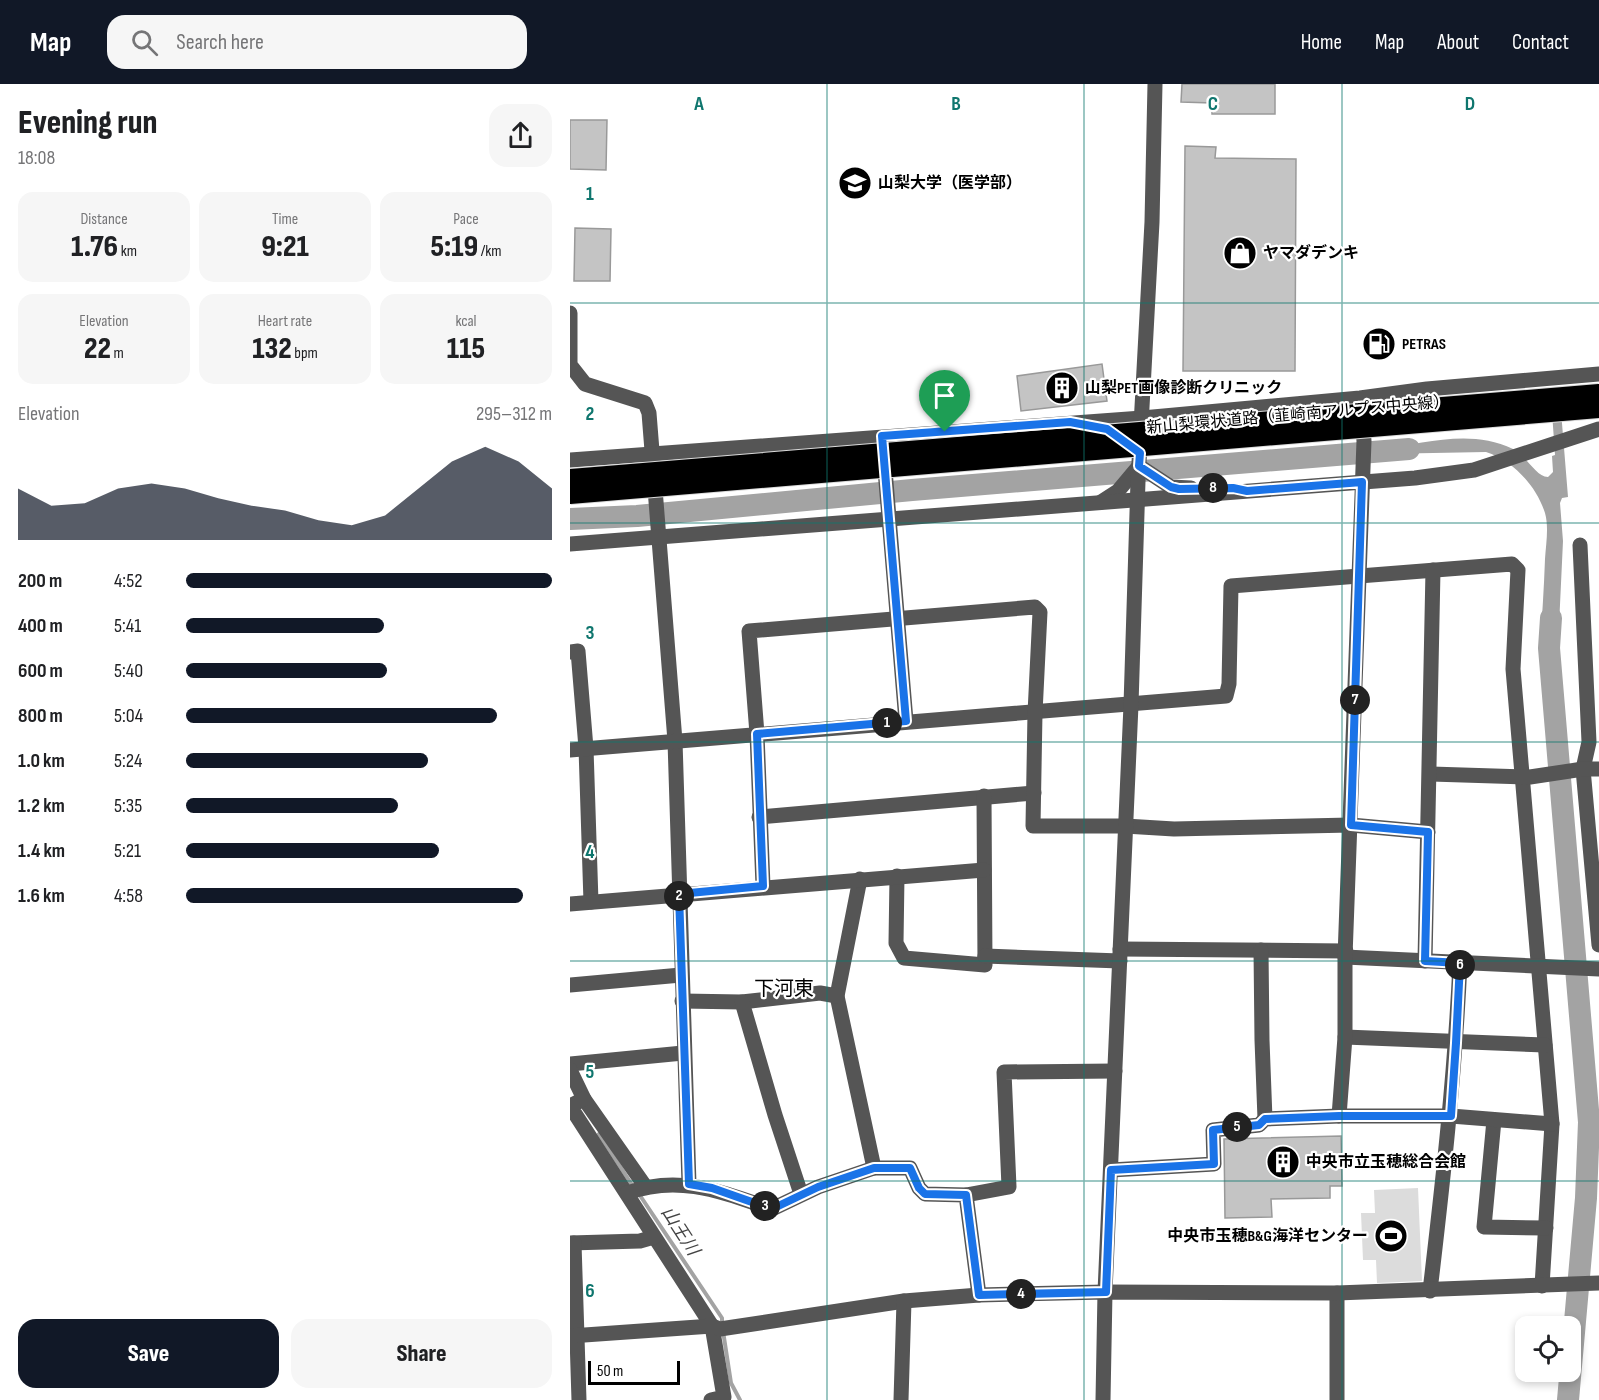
<!DOCTYPE html>
<meta charset="utf-8">
<style>
:root{--surface:#fff;--page:#f6f6f6;--text:#202124;--muted:#757577;--accent:#111827}
body{margin:0;font-family:"Sofia Sans Condensed","Noto Sans JP",sans-serif;background:var(--page);color:var(--text);height:100vh;display:flex;flex-direction:column;font-size:22px;white-space:nowrap}
*{box-sizing:border-box;margin:0}
p{font-size:20px;color:var(--muted)}
.icon{flex:none;width:33px;height:33px;fill:none;stroke:currentColor;stroke-width:2;stroke-linecap:round;stroke-linejoin:round}
.map{position:relative;flex:1;overflow:hidden}
.sheet{display:flex;flex-direction:column;background:var(--surface);width:570px}
.sheet>*{flex:none}
.controls{position:absolute;left:945px;top:1232px;display:grid;gap:12px}
.controls a{display:grid;place-items:center;width:66px;height:66px;border-radius:12px;background:var(--surface);box-shadow:0 3px 9px #0003;font-size:30px}
.scale{position:absolute;left:18px;bottom:15px;width:92px;box-sizing:border-box;padding-left:6px;border:3px solid #000;border-top:0;font-size:16px;line-height:21px;white-space:nowrap;color:#000;-webkit-text-stroke:4px #fff;paint-order:stroke}
.pin{position:absolute;display:grid;place-items:center;width:51px;height:51px;color:#fff;margin:-62px -26px;border-radius:50% 50% 50% 0;rotate:-45deg;box-shadow:0 0 6px #0007}
.pin .icon{rotate:45deg}
.km{position:absolute;width:30px;height:30px;margin:-15px;border-radius:50%;background:#222;color:#fff;font-size:16px;line-height:30px;text-align:center}
.round{display:grid;place-items:center;flex:none;width:63px;height:63px;border-radius:18px;background:var(--page)}
.summary{display:flex;align-items:center;justify-content:space-between;height:102px;padding:0 18px}
h1{font-size:33px;font-weight:800;line-height:45px}
.stats{display:grid;grid-template-columns:repeat(3,1fr);gap:9px;height:102px;padding:6px 18px}
.stats div{display:grid;align-content:center;border-radius:15px;background:var(--page);text-align:center}
.stats b{font-size:30px;font-weight:800}
.stats small{font-size:16px;font-weight:400}
.stats p{font-size:16px}
.chart{height:168px;padding:12px 18px}
.chart p{display:flex;justify-content:space-between}
.chart svg{width:100%;height:108px;margin-top:6px;fill:var(--accent);opacity:.7}
.primary-button{display:flex;gap:12px;margin-top:auto;padding:12px 18px}
.primary-button a{flex:1;height:69px;border-radius:18px;background:var(--accent);color:#fff;font-size:24px;font-weight:800;line-height:69px;text-align:center}
.primary-button a+a{background:var(--page);color:var(--text)}
ul{padding:0 18px;list-style:none;font-size:20px}
li{display:grid;grid-template-columns:96px 72px 1fr;align-items:center;height:45px}
li i{height:15px;border-radius:8px;background:var(--accent)}
header{display:flex;align-items:center;gap:36px;box-sizing:border-box;height:84px;padding:0 30px;background:var(--accent);color:#fff}
header strong{font-size:28px}
nav{display:flex;gap:33px;margin-inline-start:auto;font-size:21px}
.search{width:420px;height:54px;background:var(--page);display:flex;align-items:center;gap:15px;box-sizing:border-box;padding:0 21px;border-radius:18px;color:var(--muted);font-size:22px}
main{display:flex;flex:1;min-height:0}
.map>svg:first-child{display:block}
</style>
<header>
<strong>Map</strong>
<div class="search"><svg class="icon" aria-label="search" viewBox="0 0 24 24"><circle cx="10" cy="10" r="6"/><path d="M15 15l6 6"/></svg>Search here</div>
<nav><a>Home</a><a>Map</a><a>About</a><a>Contact</a></nav>
</header>
<main>
<section class="sheet">
<div class="summary"><div><h1>Evening run</h1><p>18:08</p></div><a class="round"><svg class="icon" aria-label="share" viewBox="0 0 24 24"><path d="M12 15V3M7 8l5-5 5 5M5 13v7h14v-7"/></svg></a></div>
<div class="stats">
<div><p>Distance</p><b>1.76<small> km</small></b></div>
<div><p>Time</p><b>9:21</b></div>
<div><p>Pace</p><b>5:19<small> /km</small></b></div>
</div>
<div class="stats">
<div><p>Elevation</p><b>22<small> m</small></b></div>
<div><p>Heart rate</p><b>132<small> bpm</small></b></div>
<div><p>kcal</p><b>115</b></div>
</div>
<div class="chart"><p><span>Elevation</span>295–312 m</p>
<svg viewBox="0 0 160 44" preserveAspectRatio="none"><path d="M0 44V23L10 30L20 29L30 23L40 21L50 23L60 27L70 30L80 32L90 36L100 38L110 34L120 23L130 12L140 6L150 12L160 23V44z"/></svg>
</div>
<ul>
<li><b>200 m</b>4:52<i style="width:100%"></i></li>
<li><b>400 m</b>5:41<i style="width:54%"></i></li>
<li><b>600 m</b>5:40<i style="width:55%"></i></li>
<li><b>800 m</b>5:04<i style="width:85%"></i></li>
<li><b>1.0 km</b>5:24<i style="width:66%"></i></li>
<li><b>1.2 km</b>5:35<i style="width:58%"></i></li>
<li><b>1.4 km</b>5:21<i style="width:69%"></i></li>
<li><b>1.6 km</b>4:58<i style="width:92%"></i></li>
</ul>
<div class="primary-button"><a>Save</a><a>Share</a></div>
</section>
<div class="map">
<svg width="1029" height="1316" viewBox="0 0 1029 1316">
<rect width="100%" height="100%" fill="#fff"/>
<path fill="#dcdcdc" d="M848 1104 852 1197 807 1199 806 1176H793L791 1129H805L804 1106Z"/>
<path fill="#a3a3a3" d="M991 327 998 413 992 414 990 419 993 457 988 563H970C972 533 974 504 975 475 976 460 979 443 975 429 966 401 943 377 916 368L810 370V365C855 360 899 344 943 365 957 372 965 392 978 393L983 388 982 372 985 371 982 328Z"/>
<g fill="none" stroke-linecap="round" stroke-linejoin="round">
<g stroke="#a3a3a3" stroke-width="4">
<path d="M29 1050 64 1104"/>
<path d="M69 1110 152 1234V1239"/>
<path d="M153 1247 161 1299 170 1316"/>
</g>
<g stroke="#a3a3a3" stroke-width="22">
<path d="M0 435 67 432 342 406 839 365"/>
<path d="M981 534 979 564 1019 1038 1016 1114 998 1316"/>
</g>
</g>
<g fill="#c4c4c4" stroke="#999" stroke-width="1.5">
<path d="M612 0H705V30H642V19L611 18Z"/>
<path d="M0 36H37L36 86 0 85Z"/>
<path d="M615 62 646 63 645 74 726 75 725 287H613Z"/>
<path d="M5 144 41 145 40 197H4Z"/>
<path d="M532 280 537 317 451 327 447 292Z"/>
<path d="M771 1052 772 1102H760V1114L701 1115 702 1133 655 1134 654 1055Z"/>
</g>
<g fill="none" stroke-linecap="round" stroke-linejoin="round">
<g stroke="#555" stroke-width="15">
<path d="M0 229V281L15 300 75 319 79 329 105 657 119 1100"/>
<path d="M314 374 336 637"/>
<path d="M0 376 572 334 790 314 857 305 1029 290"/>
<path d="M531 418 548 407 569 382 601 403 621 404"/>
<path d="M0 460 845 394 904 386 1029 345"/>
<path d="M1010 461 1019 658 1013 685 1029 861"/>
<path d="M0 568 8 567 16 664 21 818"/>
<path d="M0 666 656 612 659 600 661 502 942 480 948 486 943 585 982 1040 972 1202"/>
<path d="M861 690 960 693 1013 685H1029"/>
<path d="M189 733 464 709"/>
<path d="M327 792 326 859 334 874 415 881 414 712"/>
<path d="M290 795 267 912 304 1084"/>
<path d="M193 802 187 650 179 547 465 523 470 528 465 629 463 742H555L604 745 781 741 858 748"/>
<path d="M0 820 414 786"/>
<path d="M550 865 776 867"/>
<path d="M691 866 692 956 695 1035"/>
<path d="M415 872 550 877"/>
<path d="M775 873 1029 885"/>
<path d="M855 877 863 486"/>
<path d="M0 901 111 891"/>
<path d="M112 917 172 918 250 909 267 912"/>
<path d="M172 918 205 1031 231 1110"/>
<path d="M775 953 975 961"/>
<path d="M0 980 113 969"/>
<path d="M0 986 14 1015 75 1102"/>
<path d="M14 1015 0 1022 142 1242 154 1313 141 1316"/>
<path d="M769 1032 775 953V873L794 357 792 334"/>
<path d="M924 1036 914 1143 976 1144"/>
<path d="M541 1086 644 1080 643 1046 689 1041 695 1035 769 1032H881L982 1040"/>
<path d="M57 1109C109 1090 152 1108 202 1125L248 1103 304 1084H340L349 1104 355 1110 396 1111 409 1211"/>
<path d="M396 1111 439 1103 434 988 545 987"/>
<path d="M0 1159 70 1157 84 1153"/>
<path d="M4 1159 9 1316"/>
<path d="M860 1207C873 1097 885 989 890 879"/>
<path d="M767 1209V1316"/>
<path d="M0 1252 142 1242 150 1245 334 1217 409 1211 535 1208 767 1209 1029 1199"/>
<path d="M331 1316 334 1217"/>
<path d="M533 1316 535 1208 561 621 568 397 582 138 585 0"/>
</g>
<defs>
<g id="highway-bridge">
<path d="M0 394 1029 309"/>
<path d="M0 411 1029 325"/>
</g>
</defs>
<use href="#highway-bridge" stroke="#dbdbdb" stroke-width="20" stroke-linecap="butt"/>
<use href="#highway-bridge" stroke="#000" stroke-width="18"/>
</g>
<g fill="none" stroke-linecap="round" stroke-linejoin="round">
<defs>
<path id="route" d="M500 338 537 345 570 369 569 382 601 403 609 405 663 404 677 407 792 398 781 741 858 748 855 877 890 879 886 959 881 1032H769L695 1035 689 1041 643 1046 644 1080 541 1086 536 1208 409 1211 396 1111 355 1110 349 1104 340 1084H304L248 1103 202 1125 142 1104 119 1100 109 810 193 802 187 650 336 637 312 352Z"/>
</defs>
<use href="#route" stroke="#fff" stroke-width="12"/>
<use href="#route" stroke="#1a73e8" stroke-width="8"/>
</g>
<path fill="none" stroke="#0f766e" stroke-width="1.5" stroke-opacity="0.55" d="M257 0V1316M514 0V1316M772 0V1316M0 219H1029M0 439H1029M0 658H1029M0 877H1029M0 1097H1029"/>
<defs>
<symbol id="university-disc" viewBox="-11 -11 22 22"><circle r="9.5" fill="#000" stroke="#fff"/><path d="M0-5L7-2L0 1L-7-2ZM-4 1L0 2.5L4 1V4Q0 6-4 4Z" fill="#fff"/></symbol>
<symbol id="shop-disc" viewBox="-11 -11 22 22"><circle r="9.5" fill="#000" stroke="#fff"/><path d="M-5-2.5h2.3a2.7 3.5 0 0 1 5.4 0H5L5.5 6h-11ZM-1.5-2.5h3a1.5 2.3 0 0 0-3 0Z" fill="#fff"/></symbol>
<symbol id="fuel-disc" viewBox="-11 -11 22 22"><circle r="9.5" fill="#000" stroke="#fff"/><path d="M-5.5-6h7V0h2V4h1.3V-2.5L3-4.5l.8-.8L6-3V5H2.5V1h-1V6h-7ZM-4.2-4.7v3.2H.2V-4.7Z" fill="#fff"/></symbol>
<symbol id="building-disc" viewBox="-11 -11 22 22"><circle r="9.5" fill="#000" stroke="#fff"/><path d="M-4-6H4V6H1V3H-1V6H-4ZM-2.5-4.3h1.7v1.8h-1.7ZM.8-4.3h1.7v1.8H.8ZM-2.5-1h1.7V.8h-1.7ZM.8-1h1.7V.8H.8Z" fill="#fff"/></symbol>
<symbol id="stadium-disc" viewBox="-11 -11 22 22"><circle r="9.5" fill="#000" stroke="#fff"/><path d="M0-5a6.5 5 0 1 0 0 10a6.5 5 0 1 0 0-10ZM-3.5-1.8h7v3.6h-7Z" fill="#fff"/></symbol>
</defs>
<g fill-rule="evenodd">
<use href="#university-disc" x="266" y="80" width="38" height="38"/>
<use href="#shop-disc" x="651" y="150" width="38" height="38"/>
<use href="#fuel-disc" x="790" y="241" width="38" height="38"/>
<use href="#building-disc" x="473" y="285" width="38" height="38"/>
<use href="#building-disc" x="694" y="1059" width="38" height="38"/>
<use href="#stadium-disc" x="802" y="1133" width="38" height="38"/>
</g>
<g text-anchor="middle" dominant-baseline="central" stroke-width="4.5" stroke-linejoin="round" paint-order="stroke">
<g font-size="16" font-weight="bold" fill="#000" stroke="#fff" text-anchor="start">
<text x="308" y="99">山梨大学（医学部）</text>
<text x="693" y="169">ヤマダデンキ</text>
<text x="832" y="260">PETRAS</text>
<text x="515" y="304">山梨PET画像診断クリニック</text>
<text x="736" y="1078">中央市立玉穂総合会館</text>
<text x="798" y="1152" text-anchor="end">中央市玉穂B&amp;G海洋センター</text>
</g>
<g font-size="16" fill="#000" stroke="#fff">
<text transform="translate(728 331) rotate(-5)">新山梨環状道路（韮崎南アルプス中央線）</text>
</g>
<g font-size="18" font-style="italic" fill="#444" stroke="#fff">
<text transform="translate(110 1147) rotate(57)">山王川</text>
</g>
<g font-size="20" fill="#000" stroke="#fff">
<text x="214" y="905">下河東</text>
</g>
</g>
<g font-size="20" text-anchor="middle" font-weight="bold" fill="#0f766e" stroke="#fff" stroke-width="4.5" stroke-linejoin="round" paint-order="stroke">
<text x="129" y="26">A</text>
<text x="386" y="26">B</text>
<text x="643" y="26">C</text>
<text x="900" y="26">D</text>
<text x="20" y="116">1</text>
<text x="20" y="336">2</text>
<text x="20" y="555">3</text>
<text x="20" y="774">4</text>
<text x="20" y="994">5</text>
<text x="20" y="1213">6</text>
</g>
</svg>
<div class="controls">
<a><svg class="icon" aria-label="locate" viewBox="0 0 24 24"><circle cx="12" cy="12" r="6"/><path d="M12 2v4M12 18v4M2 12h4M18 12h4"/></svg></a>
</div>
<div class="scale">50 m</div>
<div class="pin" style="left:375px;top:348px;background:#1e9e55"><svg class="icon" aria-label="arrive" viewBox="0 0 24 24"><path d="M6 21V4h12l-3 4 3 4H6"/></svg></div>
<b class="km" style="left:317px;top:639px">1</b>
<b class="km" style="left:109px;top:812px">2</b>
<b class="km" style="left:195px;top:1122px">3</b>
<b class="km" style="left:451px;top:1210px">4</b>
<b class="km" style="left:667px;top:1043px">5</b>
<b class="km" style="left:890px;top:881px">6</b>
<b class="km" style="left:785px;top:616px">7</b>
<b class="km" style="left:643px;top:404px">8</b>
</div>
</main>
